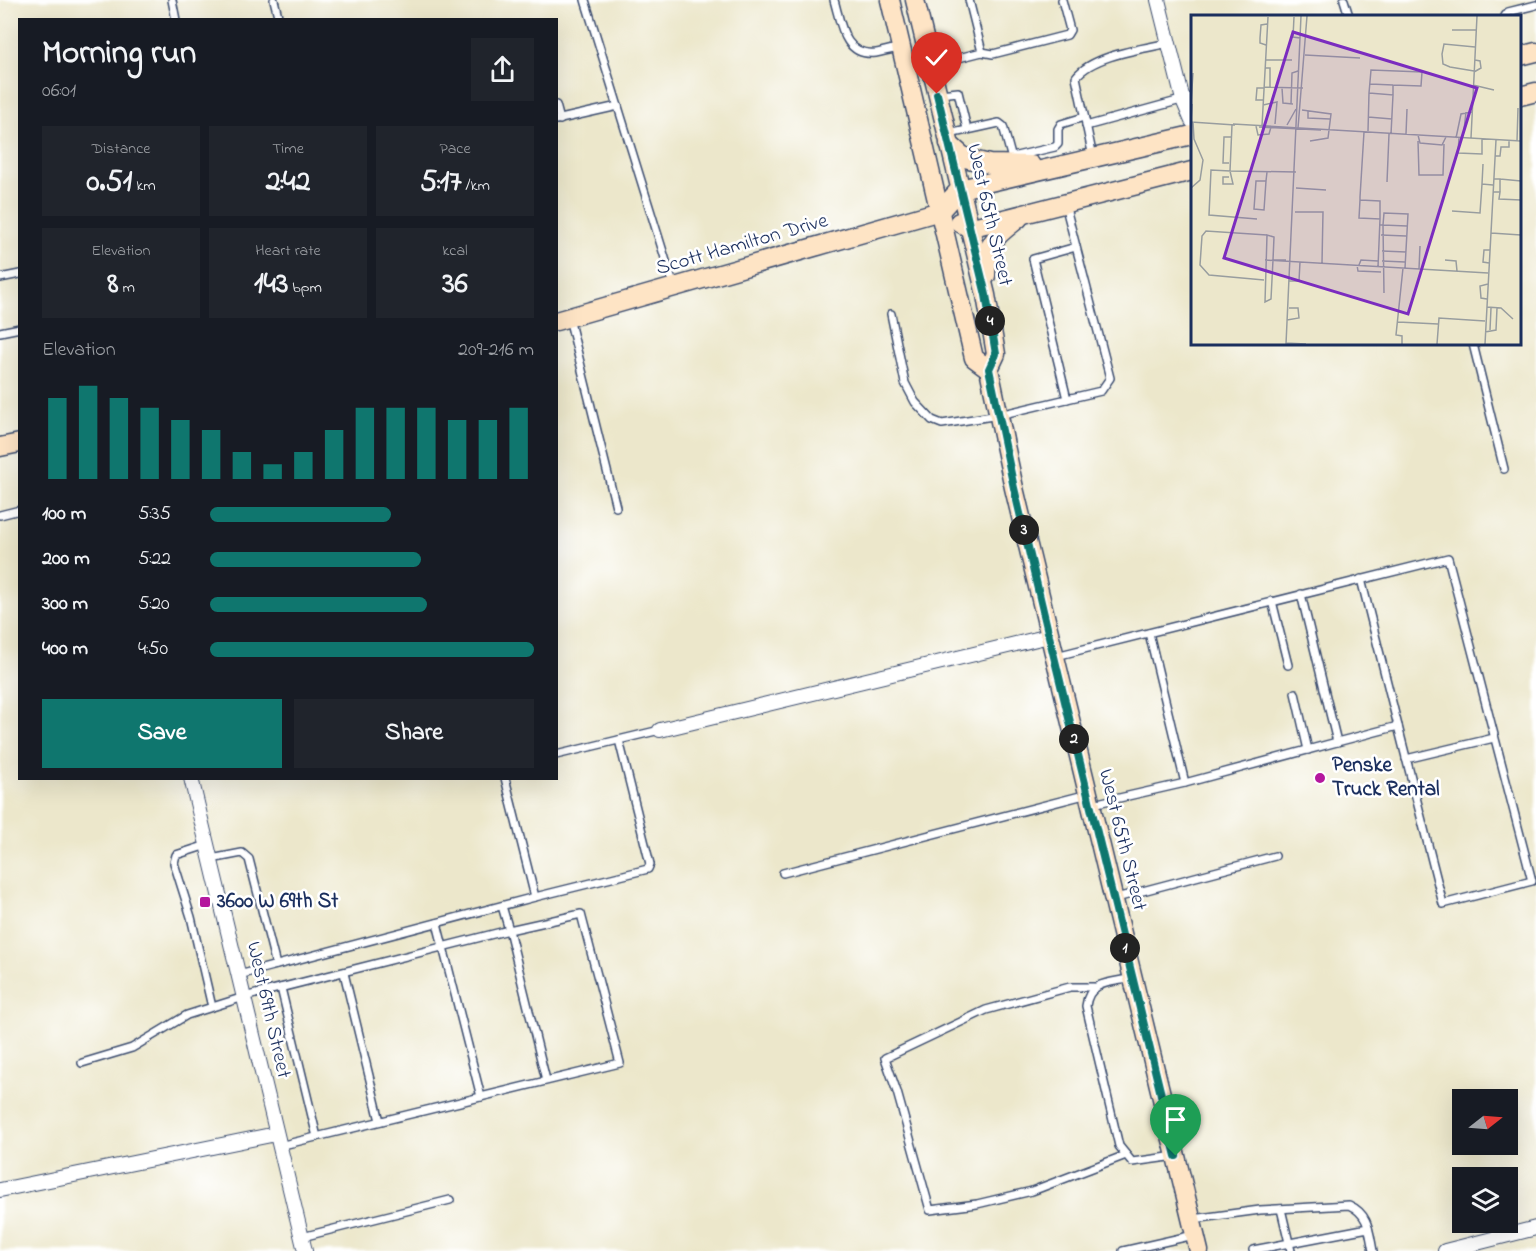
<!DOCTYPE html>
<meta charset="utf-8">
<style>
:root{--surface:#171b24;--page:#20242c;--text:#f1f3f6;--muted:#9ea1a6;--accent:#0f766e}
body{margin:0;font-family:"Indie Flower",sans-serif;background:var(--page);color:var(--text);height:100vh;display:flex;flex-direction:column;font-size:22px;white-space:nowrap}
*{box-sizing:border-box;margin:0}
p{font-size:20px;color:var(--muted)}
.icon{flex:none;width:33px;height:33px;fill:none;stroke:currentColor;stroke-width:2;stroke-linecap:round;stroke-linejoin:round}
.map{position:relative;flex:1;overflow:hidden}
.side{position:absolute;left:18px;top:18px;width:540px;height:762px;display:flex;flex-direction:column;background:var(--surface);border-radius:0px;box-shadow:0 6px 24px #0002}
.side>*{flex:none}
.needle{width:39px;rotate:73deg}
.tools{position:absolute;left:1452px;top:1089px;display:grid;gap:12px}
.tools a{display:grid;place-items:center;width:66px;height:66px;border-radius:0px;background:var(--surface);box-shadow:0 6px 24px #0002;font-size:30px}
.pin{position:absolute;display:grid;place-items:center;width:51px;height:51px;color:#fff;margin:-62px -26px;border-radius:50% 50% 50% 0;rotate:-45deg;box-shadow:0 0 6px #0007}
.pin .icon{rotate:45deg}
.km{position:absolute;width:30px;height:30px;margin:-15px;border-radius:50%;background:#222;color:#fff;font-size:16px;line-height:30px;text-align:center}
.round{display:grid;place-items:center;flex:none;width:63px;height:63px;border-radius:0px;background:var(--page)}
.overview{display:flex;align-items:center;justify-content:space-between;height:102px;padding:0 24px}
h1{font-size:33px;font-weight:700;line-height:45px}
.metrics{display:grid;grid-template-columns:repeat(3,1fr);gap:9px;height:102px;padding:6px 24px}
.metrics div{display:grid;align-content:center;border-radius:0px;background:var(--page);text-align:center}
.metrics b{font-size:30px;font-weight:700}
.metrics small{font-size:16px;font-weight:400}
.metrics p{font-size:16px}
.chart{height:168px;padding:12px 24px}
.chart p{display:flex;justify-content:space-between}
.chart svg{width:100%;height:108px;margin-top:6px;stroke:var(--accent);stroke-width:6}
.action{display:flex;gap:12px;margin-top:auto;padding:12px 24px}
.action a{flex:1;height:69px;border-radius:0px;background:var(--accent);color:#fff;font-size:24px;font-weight:700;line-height:69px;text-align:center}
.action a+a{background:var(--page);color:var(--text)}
ul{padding:0 24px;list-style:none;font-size:20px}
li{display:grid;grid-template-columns:96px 72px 1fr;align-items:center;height:45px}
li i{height:15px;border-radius:8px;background:var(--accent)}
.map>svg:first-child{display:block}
</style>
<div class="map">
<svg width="1536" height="1251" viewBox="0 0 1536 1251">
<rect width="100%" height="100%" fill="#fff"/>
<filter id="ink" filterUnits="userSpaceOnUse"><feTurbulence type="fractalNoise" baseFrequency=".0167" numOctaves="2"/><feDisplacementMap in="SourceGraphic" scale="12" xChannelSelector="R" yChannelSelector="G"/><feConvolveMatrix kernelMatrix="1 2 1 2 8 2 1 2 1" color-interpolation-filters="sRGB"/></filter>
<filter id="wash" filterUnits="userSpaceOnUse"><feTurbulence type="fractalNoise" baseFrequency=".008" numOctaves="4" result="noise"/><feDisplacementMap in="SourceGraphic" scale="24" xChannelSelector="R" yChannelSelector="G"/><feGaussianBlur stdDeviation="1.35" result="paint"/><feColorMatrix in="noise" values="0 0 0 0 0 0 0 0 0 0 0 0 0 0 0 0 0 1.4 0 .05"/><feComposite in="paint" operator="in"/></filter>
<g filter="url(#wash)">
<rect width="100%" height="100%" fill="#ece7cb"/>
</g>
<g filter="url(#ink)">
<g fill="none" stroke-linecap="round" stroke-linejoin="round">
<defs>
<g id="lane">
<path d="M172 0 176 20"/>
<path d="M274 0 279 20"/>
<path d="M585 0 674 287"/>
<path d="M834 0C841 24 844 57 876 53 883 52 891 49 899 48"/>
<path d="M969 0 982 52"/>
<path d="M1344 0 1349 16"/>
<path d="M1505 16 1508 12 1536 5"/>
<path d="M931 65 982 52 993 54 1067 35 1070 30 1062 0"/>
<path d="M940 94 958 92 967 129"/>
<path d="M556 105 560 120"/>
<path d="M556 120 618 106"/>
<path d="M1086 126 1192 97"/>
<path d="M949 134 999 123 1003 126 1013 163"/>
<path d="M1012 157 1055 147 1058 144V129L1061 124 1084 117"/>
<path d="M1093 157 1076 77C1093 55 1142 49 1169 43"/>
<path d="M0 278 20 274"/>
<path d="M891 314 905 383 915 402 932 420 942 424 999 415 1101 391 1110 378 1065 204"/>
<path d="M569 318 616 507"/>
<path d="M0 332 20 328"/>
<path d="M1473 344 1504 469"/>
<path d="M1067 399 1033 259 1076 247"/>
<path d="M0 515 20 510"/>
<path d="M1361 579 1398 726"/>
<path d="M1272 601 1288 665"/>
<path d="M1149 633 1185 783"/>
<path d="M1056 656 1448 558 1532 881 1443 904 1398 726 1337 742 1301 594"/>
<path d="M1295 693 1308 750"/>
<path d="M556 755 660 730"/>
<path d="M1406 759 1494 738"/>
<path d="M505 778 535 897 648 869 650 864 619 740"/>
<path d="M1093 804 1185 783 1337 742"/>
<path d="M207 845 176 855 174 863 191 917 212 1007"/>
<path d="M211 859 242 853 249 859 276 965"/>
<path d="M783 873 1088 794"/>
<path d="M1116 898 1275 856"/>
<path d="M437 923 481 1097"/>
<path d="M344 973 380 1121"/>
<path d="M239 975 535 897"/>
<path d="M1133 978C1111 983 1089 980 1086 1006L1119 1146 1132 1162 1176 1156"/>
<path d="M1094 987H1070L986 1010 885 1058 897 1092 930 1210 977 1204 1032 1191 1126 1155"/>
<path d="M281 988 317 1137"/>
<path d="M82 1063 132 1048 187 1015 244 997 509 930 546 1080"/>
<path d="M279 1146 620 1063 581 914 509 930 502 906"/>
<path d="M1281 1209 1291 1251"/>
<path d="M1193 1219 1260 1210 1349 1205C1369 1214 1369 1231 1373 1251"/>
<path d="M302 1237 450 1200"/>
<path d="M1253 1250 1368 1228"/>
<path d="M1123 1251 1194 1235"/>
</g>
<g id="street">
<path d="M1158 0 1183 100 1192 121"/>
<path d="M660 730 1049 636"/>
<path d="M191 778 305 1251"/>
<path d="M0 1190 276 1134"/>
<path d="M1445 1251 1536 1228"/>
</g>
<g id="secondary">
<path d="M890 0 974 358 989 369"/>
<path d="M915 0 986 295 996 354 989 369 1014 488 1199 1251"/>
<path d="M1520 56 1536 52"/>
<path d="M1520 96 1536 92"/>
<path d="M949 144 965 158 989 164 1031 165"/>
<path d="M959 222 969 228 1192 171"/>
<path d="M986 276C986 241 994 238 1019 218"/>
<path d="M556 321 940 211 960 189 1192 135"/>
<path d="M0 447 20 443"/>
</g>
</defs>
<use href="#lane" stroke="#3a4b6e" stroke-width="10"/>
<use href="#street" stroke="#3a4b6e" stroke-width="16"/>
<use href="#secondary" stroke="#3a4b6e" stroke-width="21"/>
<use href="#lane" stroke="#fff" stroke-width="7"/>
<use href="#street" stroke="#fff" stroke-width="14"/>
<use href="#secondary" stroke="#fee4c5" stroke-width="18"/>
</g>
</g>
<g fill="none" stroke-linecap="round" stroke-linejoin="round" filter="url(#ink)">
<defs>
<path id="route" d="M937 94 986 295 996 354 989 369 1014 488 1049 636 1176 1156"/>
</defs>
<use href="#route" stroke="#fff" stroke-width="12"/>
<use href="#route" stroke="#0f766e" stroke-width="8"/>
</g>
<g fill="#b5179e" stroke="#fff" stroke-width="2">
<circle cx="1320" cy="778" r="6"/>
<rect x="199" y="896" width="12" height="12" rx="3"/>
</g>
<g text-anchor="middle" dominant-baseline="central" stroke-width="5" stroke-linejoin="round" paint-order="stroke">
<g font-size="21" fill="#1b2f5e" stroke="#fff">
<text transform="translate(989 215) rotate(77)">West 65th Street</text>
<text transform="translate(742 245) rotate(-16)">Scott Hamilton Drive</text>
<text transform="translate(1122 840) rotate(76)">West 65th Street</text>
<text transform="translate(268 1010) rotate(77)">West 69th Street</text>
</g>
<g font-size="21" font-weight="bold" fill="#1b2f5e" stroke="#fff" text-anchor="start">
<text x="1332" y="766">Penske<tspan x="1332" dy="24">Truck Rental</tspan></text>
<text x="217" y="902">3600 W 69th St</text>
</g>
</g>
<g transform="translate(1191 15)">
<rect width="330" height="330" fill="#ece7cb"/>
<path fill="none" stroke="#989d9f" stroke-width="1.5" d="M103 2 102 22 109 23M261 15H285M75 30 69 28V23L70 10 76 9M114 40 169 43M74 45H101M74 53H79V72M283 56 259 52 252 49 251 39 253 29 284 32M283 57 290 53 289 46 284 45M179 69 202 70M282 70 303 75M73 72 112 73M91 73 92 88 102 89M72 85H65L66 73H73M0 89 2 58M100 89 101 58 107 56M72 90 86 87 84 109M111 95 140 99 137 123 119 126M117 96V103L139 104M177 102 201 104M0 107 1 89M0 107 44 110M42 109 330 126M41 110 39 156 105 157M96 110 105 94M65 111 67 120 78 119 80 112M71 111 77 2M68 112 130 115M107 113 116 1M273 115 275 97M177 116 178 78 180 55 231 57 230 71 202 70V80L178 78M200 119 202 80M215 119 216 94M227 120 229 128 251 130 255 122M265 123 270 99 281 97M268 123 267 138 291 139V124M280 123 286 1M227 126 228 160H252L253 129M326 126 327 93M304 141H309L310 132H318V125M38 148H32L33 122H40M38 162H32V169H42L39 156 20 155 18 200 66 204M303 164H309V177M309 164 330 166M75 166H65L63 194 73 195 75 166 76 157M196 167 198 119M291 169 292 149M0 173 9 165 12 145 3 124 2 107M105 173 135 175M302 177H309L308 184 330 185M169 185 189 186V204L168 203 169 185V182L173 117M261 196 289 198 291 169 302 170M104 197H132L131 248M188 210H192L193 198 217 199 214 253M300 218 330 220M190 220 215 221M191 236 215 237M74 245 297 258M82 245 80 284 74 287 76 220 83 222 82 245H95M254 245 265 246 266 256M191 246 214 247M298 248 292 247 293 235H299M166 250 167 256 190 257M168 250 170 245 187 246M187 252 189 204M228 254 229 231M73 265 18 260 9 250 11 221 15 216 76 220M98 266H108L109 247M193 278 192 210 216 211M296 284 290 283 289 271 297 269M296 292 310 293 322 304M96 305 108 303 107 293H98M207 307 247 309M299 315 300 293M294 317 305 315 306 293M95 328 115 329M95 329 110 1M211 329V321L205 320 212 253M246 329 248 303 294 306M294 329 305 125"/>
<path fill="#7b2cbf" fill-opacity="0.15" stroke="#7b2cbf" stroke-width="3" d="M102 17 286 73 217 299 33 243Z"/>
<rect width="330" height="330" fill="none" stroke="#1b2f5e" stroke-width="3"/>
</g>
</svg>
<div class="tools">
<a><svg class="needle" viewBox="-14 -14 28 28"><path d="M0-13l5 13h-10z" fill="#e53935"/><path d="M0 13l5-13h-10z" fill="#9ea1a6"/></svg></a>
<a><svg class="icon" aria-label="layers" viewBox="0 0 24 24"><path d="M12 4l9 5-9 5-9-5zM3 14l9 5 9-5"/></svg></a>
</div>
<div class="pin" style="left:1176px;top:1156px;background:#1e9e55"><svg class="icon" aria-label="arrive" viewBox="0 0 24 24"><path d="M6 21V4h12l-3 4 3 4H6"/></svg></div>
<div class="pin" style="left:937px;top:94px;background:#d93025"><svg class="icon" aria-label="check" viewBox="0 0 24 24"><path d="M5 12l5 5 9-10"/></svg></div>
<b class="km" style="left:1125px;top:948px">1</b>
<b class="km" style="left:1074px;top:739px">2</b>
<b class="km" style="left:1024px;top:530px">3</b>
<b class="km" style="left:990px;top:321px">4</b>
<section class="side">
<div class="overview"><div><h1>Morning run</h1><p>06:01</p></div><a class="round"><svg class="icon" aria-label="share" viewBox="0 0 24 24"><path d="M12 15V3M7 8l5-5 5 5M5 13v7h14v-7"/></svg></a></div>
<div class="metrics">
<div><p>Distance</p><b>0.51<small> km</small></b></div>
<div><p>Time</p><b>2:42</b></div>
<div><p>Pace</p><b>5:17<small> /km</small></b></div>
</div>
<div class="metrics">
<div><p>Elevation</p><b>8<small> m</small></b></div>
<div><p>Heart rate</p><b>143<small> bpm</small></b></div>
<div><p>kcal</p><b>36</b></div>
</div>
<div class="chart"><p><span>Elevation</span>209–216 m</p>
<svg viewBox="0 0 160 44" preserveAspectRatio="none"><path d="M5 44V11M15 44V6M25 44V11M35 44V15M45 44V20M55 44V24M65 44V33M75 44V38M85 44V33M95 44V24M105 44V15M115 44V15M125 44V15M135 44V20M145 44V20M155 44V15"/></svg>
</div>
<ul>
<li><b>100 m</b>5:35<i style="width:56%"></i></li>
<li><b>200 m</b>5:22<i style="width:65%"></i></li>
<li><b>300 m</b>5:20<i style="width:67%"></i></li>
<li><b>400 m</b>4:50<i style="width:100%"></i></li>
</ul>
<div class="action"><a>Save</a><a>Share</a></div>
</section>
</div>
